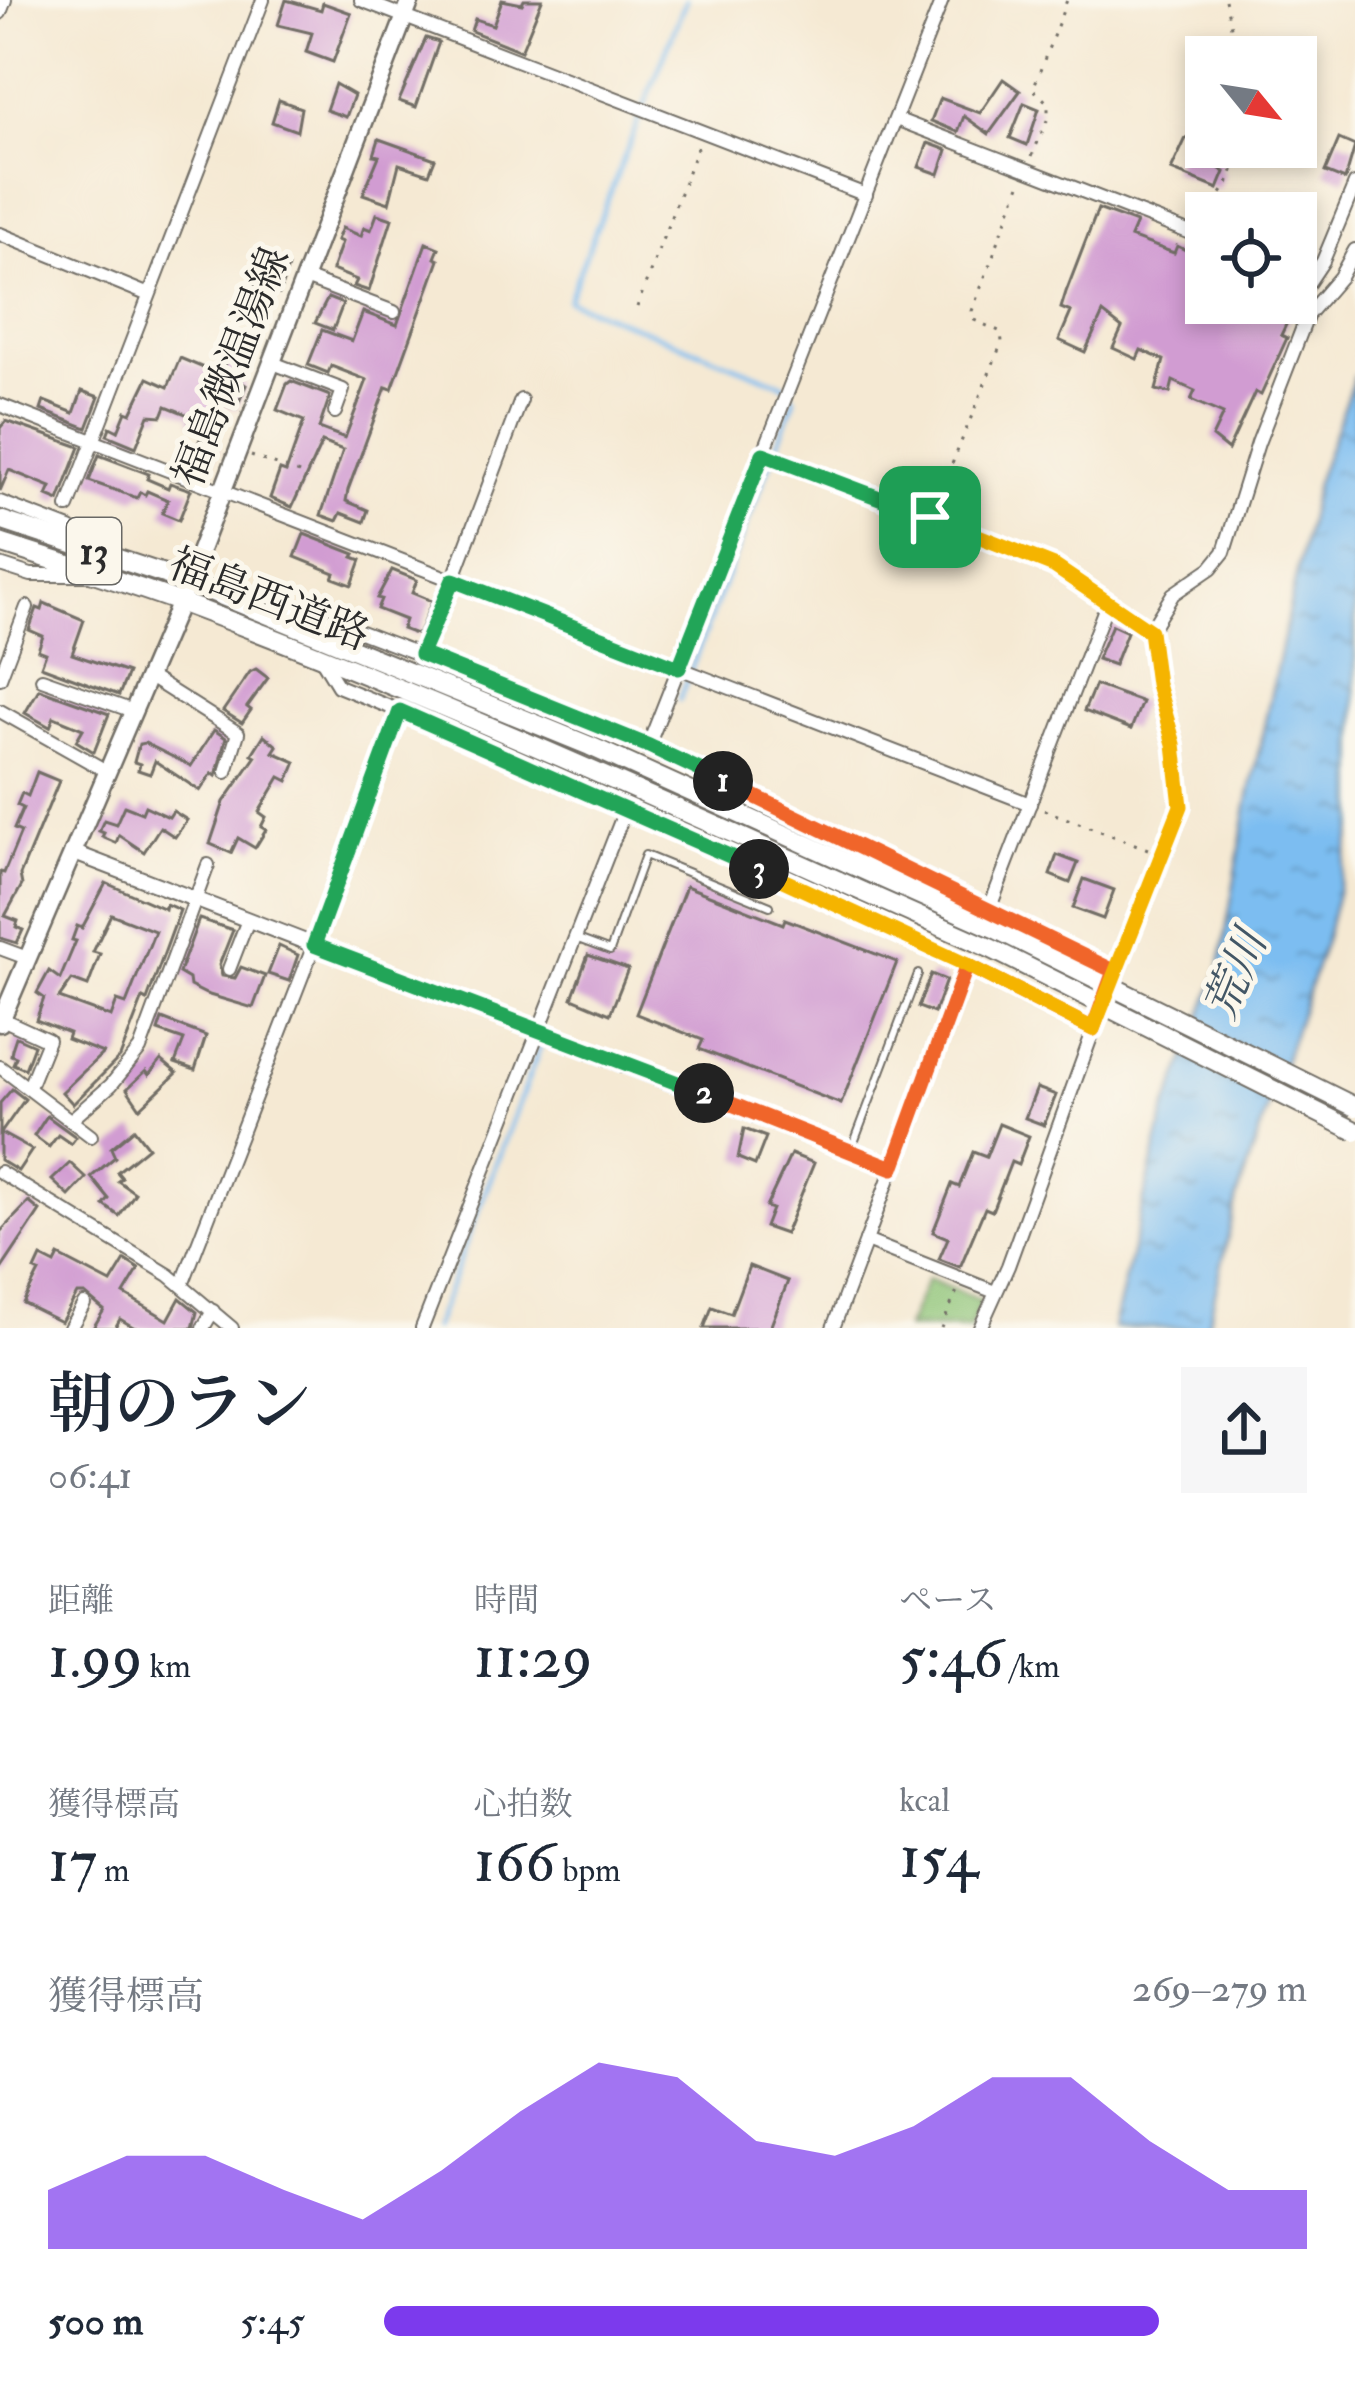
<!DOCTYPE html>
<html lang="ja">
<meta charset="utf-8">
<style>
:root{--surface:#fff;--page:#f6f6f7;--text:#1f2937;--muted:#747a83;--accent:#7c3aed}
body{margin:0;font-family:"IM FELL Double Pica","Noto Serif JP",serif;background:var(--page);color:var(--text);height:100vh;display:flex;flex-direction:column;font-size:45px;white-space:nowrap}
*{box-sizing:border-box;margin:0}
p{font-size:39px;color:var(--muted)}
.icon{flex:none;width:66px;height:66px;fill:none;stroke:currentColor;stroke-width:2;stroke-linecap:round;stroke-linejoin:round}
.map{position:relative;height:1328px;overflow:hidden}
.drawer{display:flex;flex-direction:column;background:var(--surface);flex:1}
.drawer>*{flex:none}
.needle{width:78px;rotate:120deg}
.buttons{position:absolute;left:1185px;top:36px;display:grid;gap:24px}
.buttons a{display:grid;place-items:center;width:132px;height:132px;border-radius:0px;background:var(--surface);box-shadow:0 6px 18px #0003;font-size:60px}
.pin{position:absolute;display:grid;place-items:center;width:102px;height:102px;color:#fff;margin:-51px;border-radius:24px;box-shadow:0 6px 18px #0006}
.km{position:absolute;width:60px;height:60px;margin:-30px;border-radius:50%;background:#222;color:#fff;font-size:33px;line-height:60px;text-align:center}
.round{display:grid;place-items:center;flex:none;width:126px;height:126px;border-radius:0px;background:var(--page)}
.overview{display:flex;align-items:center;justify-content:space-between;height:204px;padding:0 48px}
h1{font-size:66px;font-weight:600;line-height:90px}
.figures{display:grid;grid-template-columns:repeat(3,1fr);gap:18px;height:204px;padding:12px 48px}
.figures div{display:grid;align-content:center}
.figures b{font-size:60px;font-weight:600}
.figures small{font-size:33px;font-weight:400}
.figures p{font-size:33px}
.chart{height:336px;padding:24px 48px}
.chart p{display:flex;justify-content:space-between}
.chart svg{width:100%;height:216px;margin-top:12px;fill:var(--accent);opacity:.7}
ul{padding:0 48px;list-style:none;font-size:39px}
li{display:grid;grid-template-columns:192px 144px 1fr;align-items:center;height:90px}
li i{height:30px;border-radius:15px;background:var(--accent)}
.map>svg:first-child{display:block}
</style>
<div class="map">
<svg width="1355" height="1328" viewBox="0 0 1355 1328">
<defs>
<pattern id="water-ripples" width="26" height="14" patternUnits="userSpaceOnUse" patternTransform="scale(3)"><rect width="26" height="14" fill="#7cbdf1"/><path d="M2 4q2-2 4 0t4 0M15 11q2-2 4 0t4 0" fill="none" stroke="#669ac3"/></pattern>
</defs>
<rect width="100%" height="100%" fill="#fbf7ec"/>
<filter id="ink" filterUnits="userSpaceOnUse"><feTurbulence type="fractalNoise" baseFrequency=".00833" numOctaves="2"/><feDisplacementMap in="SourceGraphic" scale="24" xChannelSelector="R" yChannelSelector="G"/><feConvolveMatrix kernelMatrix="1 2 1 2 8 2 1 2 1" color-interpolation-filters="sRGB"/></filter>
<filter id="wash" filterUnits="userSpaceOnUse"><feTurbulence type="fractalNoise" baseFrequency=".004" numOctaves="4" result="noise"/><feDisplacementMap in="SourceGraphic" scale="48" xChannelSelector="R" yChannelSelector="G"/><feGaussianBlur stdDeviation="2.7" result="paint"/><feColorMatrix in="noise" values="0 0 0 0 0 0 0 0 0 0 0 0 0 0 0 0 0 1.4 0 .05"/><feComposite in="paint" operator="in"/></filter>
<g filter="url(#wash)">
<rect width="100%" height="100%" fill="#f5e9d3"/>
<path fill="#8cc376" stroke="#5c7750" stroke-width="3" d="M927 1279 982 1301 970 1328H906Z"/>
<path fill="url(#water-ripples)" stroke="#54748e" stroke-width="3" d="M1355 375V820L1325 941 1237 1198 1207 1328H1113L1165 1112 1220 967 1247 806 1316 483Z"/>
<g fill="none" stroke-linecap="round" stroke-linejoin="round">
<g stroke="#7cbdf1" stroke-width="4.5">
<path d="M679 700 795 399 785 385 568 300 686 0"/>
<path d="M434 1328 540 1047"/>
</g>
</g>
<g id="blocks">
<g fill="#d19cd2" fill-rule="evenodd">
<path d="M286 0 321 10 323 3 351 13 333 62 306 52 312 33 278 25Z"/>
<path d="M502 0 522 4 524 0H542L521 51 471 31 475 19 493 25Z"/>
<path d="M426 38 439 42 416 107 399 101Z"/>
<path d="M1003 79 1020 91 989 134 964 116 958 132 931 121 940 98 980 113Z"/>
<path d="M335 84 354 95 346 117 326 110Z"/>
<path d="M279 100 301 108 297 131 272 122Z"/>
<path d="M1024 103 1039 109 1027 145 1010 138Z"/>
<path d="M1186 138 1198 142 1196 147H1230L1220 169 1225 172 1218 189 1171 170Z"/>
<path d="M379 139 435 159 429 174 399 164 389 203 363 194 379 156 374 155Z"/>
<path d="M1339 139 1355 146 1345 180 1325 172Z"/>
<path d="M928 143 947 150 939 174 919 167Z"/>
<path d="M1098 209 1136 223 1130 237 1174 253 1177 246 1206 260V303H1271L1292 312 1281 335 1287 338 1261 395 1255 392 1228 450 1212 437 1223 414 1191 400 1195 391 1173 381 1170 393 1156 390 1164 360 1141 350 1137 359 1113 348 1122 328 1103 313 1085 352 1059 340 1071 312 1061 308 1066 292Z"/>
<path d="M377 214 392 219 369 291 354 286 357 280 332 270 342 242 337 240 342 228 361 236 364 227 371 230Z"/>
<path d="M426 243 439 248 435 258 439 260 392 389 386 387 348 490 346 501 368 510 364 522 341 513 337 521 321 515 343 450 322 442 292 507 270 498 280 470 286 472 304 421 277 410 287 384 291 381 330 396 319 428 345 438 367 380 331 366 328 373 308 365 322 330 352 341 363 312 397 325Z"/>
<path d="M261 258 288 267 279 294 252 285Z"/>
<path d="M328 298 343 304 333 330 315 323Z"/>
<path d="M236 337 257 345 241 382 246 385 236 409 215 401 202 427 189 421 191 416 166 406 162 416 149 415 136 447 107 435 110 427 118 431 126 411 131 413 148 378 168 387 180 358 220 375Z"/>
<path d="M82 391 99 397 87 428 41 410 44 401 74 413Z"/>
<path d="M6 421 80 447 59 501 47 496 51 487 9 470 0 491V428Z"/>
<path d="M200 439 219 447 208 473 188 467Z"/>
<path d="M99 455 149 474 147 479 168 488 170 483 191 490 179 520 162 513 168 500 147 491 145 495 140 492 137 498 89 481Z"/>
<path d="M304 534 355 554 353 557 361 560 352 585 333 578 335 573 295 557Z"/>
<path d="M392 570 417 580 412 593 432 601 418 635 402 629 405 620 377 609 381 599 377 598Z"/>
<path d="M44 603 84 620 72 654 128 673 119 695 41 666 46 653 38 650 43 636 29 630 37 608 42 610Z"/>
<path d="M1112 625 1127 632 1114 665 1097 659Z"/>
<path d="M256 669 268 678 247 707 251 710 242 723 223 711 250 672Z"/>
<path d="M1095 685 1142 702 1131 729 1084 711Z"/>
<path d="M39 689 109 714 94 752 76 741 83 729 54 717 50 727 25 713Z"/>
<path d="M214 730 226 738 216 776 212 773 200 791 155 761 150 774 138 770 140 764 134 762 139 744 145 743 191 766Z"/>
<path d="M264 735 277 746 273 752 296 762 288 781 280 777 259 812 266 817 261 827 266 830 255 848 238 838 231 853 210 844 224 802 256 756 252 754Z"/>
<path d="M37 772 59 781 20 875 22 885 5 916 18 921 16 927 23 930 17 943 0 938V872L4 873 21 832 14 829 23 808 17 805 22 793 28 796Z"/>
<path d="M124 806 142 813 145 806 169 817 173 811 187 820 175 837 160 827 144 852 119 835 116 843 102 837 104 833 99 831 104 820 116 824Z"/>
<path d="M1057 855 1078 863 1070 883 1050 875Z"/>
<path d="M1084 879 1114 890 1103 919 1073 908Z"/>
<path d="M106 883 165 909 166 904 180 910 147 1000 143 998 120 1057 73 1104 62 1092 103 1053 67 1039 69 1033 36 1020 44 998 37 993 49 971 60 979 76 941 72 940 77 926 82 928ZM111 914 155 931 126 1004 117 1001 111 1017 59 998 72 980 88 986 100 954 93 952Z"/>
<path d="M686 886 783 924 785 919 897 962 841 1104 699 1049 703 1040 636 1014Z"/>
<path d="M199 919 233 930 219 965 222 976 235 978 241 967 265 976 253 1008 206 994 190 986 189 979 179 973Z"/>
<path d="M279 946 298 955 289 981 268 974Z"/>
<path d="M588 955 628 969 610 1014 572 998Z"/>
<path d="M931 974 946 980 934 1013 918 1007Z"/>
<path d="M162 1019 206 1036 195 1070 175 1063 184 1040 158 1031Z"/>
<path d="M16 1037 34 1045 25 1069 13 1064 16 1057 11 1055 12 1049Z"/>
<path d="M161 1060 177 1073 140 1108 127 1089 146 1071 149 1075Z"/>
<path d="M1037 1088 1056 1095 1044 1125 1025 1118Z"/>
<path d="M12 1089 25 1099 1 1133 32 1150 18 1171 0 1160V1103Z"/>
<path d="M47 1116 76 1137 71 1144 58 1135 49 1147 34 1136Z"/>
<path d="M999 1124 1029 1136 1018 1165 1011 1162 992 1211 985 1208 960 1267 939 1259 948 1238 933 1232 952 1184 959 1187 973 1152 986 1157Z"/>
<path d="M134 1129 148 1147 117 1172 122 1178 118 1181 135 1193 119 1216 104 1205 109 1199 91 1177 115 1157 111 1148Z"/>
<path d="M744 1129 766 1137 755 1165 738 1158Z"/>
<path d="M791 1154 814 1163 785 1234 765 1227 772 1209 766 1207Z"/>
<path d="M70 1163 86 1178 69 1196 52 1180Z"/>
<path d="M29 1202 40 1211 0 1271V1232Z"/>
<path d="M59 1256 111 1283 125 1260 139 1269 124 1294 168 1320 180 1298 197 1312 193 1328H135L120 1319 115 1328H93L104 1310 85 1294H77L61 1322 23 1303 39 1272 35 1270 41 1257 55 1264Z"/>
<path d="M749 1266 788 1281 770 1328H704L712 1307 731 1314Z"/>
</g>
</g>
</g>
<g filter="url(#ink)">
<use href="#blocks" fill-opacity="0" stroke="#726e66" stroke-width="3"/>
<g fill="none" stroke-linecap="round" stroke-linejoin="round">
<defs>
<g id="service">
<path d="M578 939 610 951 645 855 770 906"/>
<path d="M852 1148 918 974"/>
</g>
<g id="minor">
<path d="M361 0 866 195"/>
<path d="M0 13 5 0"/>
<path d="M896 119 1206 239"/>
<path d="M0 234 149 295"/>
<path d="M305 278 394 312"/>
<path d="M1308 314 1303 291 1323 261 1355 184"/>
<path d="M273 363 343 390 335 412"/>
<path d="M0 405 1030 804"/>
<path d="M763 454 1054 565 1108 601"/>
<path d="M0 502 70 529 91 545"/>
<path d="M68 507 263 0"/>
<path d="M0 565 31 575H86"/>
<path d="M266 613 280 608 299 609C579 711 849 835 1115 971"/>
<path d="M421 654 453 580 521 400"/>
<path d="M321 658 338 686C594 788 847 904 1093 1029"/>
<path d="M148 676 238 733 226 772"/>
<path d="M0 678 27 607"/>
<path d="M42 679 133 711"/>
<path d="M0 711 108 772"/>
<path d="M648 746 942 0"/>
<path d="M990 907 1108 601 1150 631"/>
<path d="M0 948 27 958"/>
<path d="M967 965 866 1241 995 1292"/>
<path d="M229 969 248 920"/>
<path d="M2 1019 48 1040 29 1087"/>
<path d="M0 1067 91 1136"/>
<path d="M71 1120 111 1085 140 1049 208 865"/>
<path d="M0 1172 169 1275 232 1328"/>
<path d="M182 1285 314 945"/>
<path d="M70 1328 84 1304"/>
<path d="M203 1328 213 1311"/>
<path d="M422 1328 626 808"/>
<path d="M833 1328 866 1241"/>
<path d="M980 1328 1008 1266 1124 946 1165 855 1181 806 1174 744 1157 684 1150 631 1173 594 1211 568 1224 552 1258 443 1308 314 1340 277 1355 250"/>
</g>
<path id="tertiary" d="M72 852 893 1168"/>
<path id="secondary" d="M0 1023 180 602 411 0"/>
<g id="trunk">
<path d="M0 520 188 582 590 746 848 863"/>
<path d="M0 543C61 563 122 581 182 603 405 686 622 783 839 881"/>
</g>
</defs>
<use href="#service" stroke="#726e66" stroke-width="10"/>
<use href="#minor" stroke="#726e66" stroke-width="16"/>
<use href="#tertiary" stroke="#726e66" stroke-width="18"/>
<use href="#secondary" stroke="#726e66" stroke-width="21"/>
<use href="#trunk" stroke="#726e66" stroke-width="22"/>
<g stroke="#726e66" stroke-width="3" stroke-dasharray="3 9" stroke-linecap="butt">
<path d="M1225 0 1238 57"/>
<path d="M1032 156 1048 118V103L1033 89 1067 0"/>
<path d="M1207 213 1228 184 1242 147"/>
<path d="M637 307 698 145"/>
<path d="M251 456 308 476"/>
<path d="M934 508 1002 342 1001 332 974 320 972 311 1021 182"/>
<path d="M1044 810 1148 849"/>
<path d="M319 934 396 724"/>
<path d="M941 1328 957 1291"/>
</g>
<use href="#service" stroke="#fff" stroke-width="6"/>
<use href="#minor" stroke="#fff" stroke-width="12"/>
<use href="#tertiary" stroke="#fff" stroke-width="14"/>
<use href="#secondary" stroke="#fff" stroke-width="16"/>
<use href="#trunk" stroke="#fff" stroke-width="18"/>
<defs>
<g id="trunk-bridge">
<path d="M848 863 994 928 1355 1107"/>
<path d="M839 881 992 949 1355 1131"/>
</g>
</defs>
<use href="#trunk-bridge" stroke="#726e66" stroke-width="22" stroke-linecap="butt"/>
<use href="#trunk-bridge" stroke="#fff" stroke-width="18"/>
</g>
</g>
<g fill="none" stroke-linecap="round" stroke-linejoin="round" filter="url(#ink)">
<defs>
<path id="split-1" d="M723 781 649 746 421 654 453 580 679 668 763 454 930 517"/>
<path id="split-2" d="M704 1093 893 1168 967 965 1093 1029 1114 971 723 781"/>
<path id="split-3" d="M704 1093 314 945 400 711 759 869"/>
<path id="split-4" d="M759 869 967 965 1093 1029 1181 806 1174 744 1157 684 1150 631 1054 566 930 517"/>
</defs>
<use href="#split-1" stroke="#fff" stroke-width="24"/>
<use href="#split-2" stroke="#fff" stroke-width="24"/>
<use href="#split-3" stroke="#fff" stroke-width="24"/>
<use href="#split-4" stroke="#fff" stroke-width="24"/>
<use href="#split-1" stroke="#22a559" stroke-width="15"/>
<use href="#split-2" stroke="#f0652b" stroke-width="15"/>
<use href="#split-3" stroke="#22a559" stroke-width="15"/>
<use href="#split-4" stroke="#f5b400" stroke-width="15"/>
</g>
<g text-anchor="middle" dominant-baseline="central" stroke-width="10" stroke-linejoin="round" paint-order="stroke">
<rect fill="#fbf7ec" stroke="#696865" stroke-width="3" x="67" y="518" width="54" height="66" rx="9"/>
<g font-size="39" font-weight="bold" fill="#2b2b2b">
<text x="94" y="551">13</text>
</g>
<g font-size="42" fill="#2b2b2b" stroke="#fbf7ec">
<text transform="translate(232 367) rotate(-69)">福島微温湯線</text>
<text transform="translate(269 600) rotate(21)">福島西道路</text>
</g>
<g font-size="45" font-style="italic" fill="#435766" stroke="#fbf7ec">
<text transform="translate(1236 975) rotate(-67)">荒川</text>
</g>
</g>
</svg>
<div class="buttons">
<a><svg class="needle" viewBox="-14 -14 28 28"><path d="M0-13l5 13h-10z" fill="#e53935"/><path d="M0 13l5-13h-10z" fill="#747a83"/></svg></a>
<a><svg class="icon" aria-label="locate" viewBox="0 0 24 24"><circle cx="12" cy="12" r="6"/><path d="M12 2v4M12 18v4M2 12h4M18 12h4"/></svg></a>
</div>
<div class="pin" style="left:930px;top:517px;background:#1e9e55"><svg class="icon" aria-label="arrive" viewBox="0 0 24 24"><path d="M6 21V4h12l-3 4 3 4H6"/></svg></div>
<b class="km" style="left:723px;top:781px">1</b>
<b class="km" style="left:704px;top:1093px">2</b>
<b class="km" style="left:759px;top:869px">3</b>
</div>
<section class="drawer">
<div class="overview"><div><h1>朝のラン</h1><p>06:41</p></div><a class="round"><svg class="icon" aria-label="share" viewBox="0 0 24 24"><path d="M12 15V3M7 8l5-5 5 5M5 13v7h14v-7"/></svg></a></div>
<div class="figures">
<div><p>距離</p><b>1.99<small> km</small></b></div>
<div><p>時間</p><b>11:29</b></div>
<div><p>ペース</p><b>5:46<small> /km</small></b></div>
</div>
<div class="figures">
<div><p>獲得標高</p><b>17<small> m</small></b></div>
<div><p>心拍数</p><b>166<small> bpm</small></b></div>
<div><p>kcal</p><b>154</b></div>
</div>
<div class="chart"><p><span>獲得標高</span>269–279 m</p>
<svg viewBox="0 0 160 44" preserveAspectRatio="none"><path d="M0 44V32L10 25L20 25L30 32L40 38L50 28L60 16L70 6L80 9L90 22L100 25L110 19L120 9L130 9L140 22L150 32L160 32V44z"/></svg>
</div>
<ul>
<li><b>500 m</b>5:45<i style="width:84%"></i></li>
</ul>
</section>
